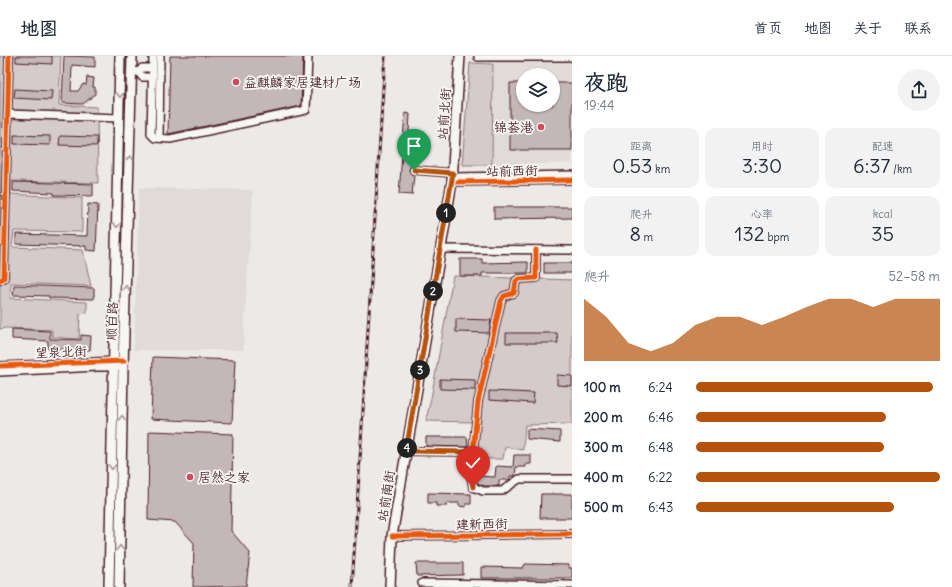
<!DOCTYPE html>
<html lang="zh">
<meta charset="utf-8">
<style>
:root{--surface:#fff;--page:#f2f2f3;--text:#1f2937;--muted:#747a83;--line:#e0e1e3;--accent:#b45309}
body{margin:0;font-family:Delius,"LXGW WenKai TC",sans-serif;background:var(--page);color:var(--text);height:100vh;display:flex;flex-direction:column;font-size:15px;white-space:nowrap}
*{box-sizing:border-box;margin:0}
p{font-size:13px;color:var(--muted)}
.icon{flex:none;width:22px;height:22px;fill:none;stroke:currentColor;stroke-width:2;stroke-linecap:round;stroke-linejoin:round}
.map{position:relative;flex:1;overflow:hidden}
.side{display:flex;flex-direction:column;background:var(--surface);width:380px}
.side>*{flex:none}
.controls{position:absolute;left:516px;top:12px;display:grid;gap:8px}
.controls a{display:grid;place-items:center;width:44px;height:44px;border-radius:50%;background:var(--surface);box-shadow:0 1px 3px #0004;font-size:20px}
.pin{position:absolute;display:grid;place-items:center;width:34px;height:34px;color:#fff;margin:-41px -17px;border-radius:50% 50% 50% 0;rotate:-45deg;box-shadow:0 0 4px #0007}
.pin .icon{rotate:45deg}
.km{position:absolute;width:20px;height:20px;margin:-10px;border-radius:50%;background:#222;color:#fff;font-size:11px;line-height:20px;text-align:center}
.round{display:grid;place-items:center;flex:none;width:42px;height:42px;border-radius:21px;background:var(--page)}
.overview{display:flex;align-items:center;justify-content:space-between;height:68px;padding:0 12px}
h1{font-size:22px;font-weight:600;line-height:30px}
.metrics{display:grid;grid-template-columns:repeat(3,1fr);gap:6px;height:68px;padding:4px 12px}
.metrics div{display:grid;align-content:center;border-radius:10px;background:var(--page);text-align:center}
.metrics b{font-size:20px;font-weight:600}
.metrics small{font-size:11px;font-weight:400}
.metrics p{font-size:11px}
.chart{height:112px;padding:8px 12px}
.chart p{display:flex;justify-content:space-between}
.chart svg{width:100%;height:72px;margin-top:4px;fill:var(--accent);opacity:.7}
ul{padding:0 12px;list-style:none;font-size:13px}
li{display:grid;grid-template-columns:64px 48px 1fr;align-items:center;height:30px}
li i{height:10px;border-radius:5px;background:var(--accent)}
header{display:flex;align-items:center;gap:24px;box-sizing:border-box;height:56px;padding:0 20px;background:var(--surface);border-bottom:1px solid var(--line)}
header strong{font-size:19px}
nav{display:flex;gap:22px;margin-inline-start:auto;font-size:14px}
main{display:flex;flex:1;min-height:0}
.map>svg:first-child{display:block}
</style>
<header>
<strong>地图</strong>
<nav><a>首页</a><a>地图</a><a>关于</a><a>联系</a></nav>
</header>
<main>
<div class="map">
<svg width="572" height="531" viewBox="0 0 572 531">
<rect width="100%" height="100%" fill="#ece9e6"/>
<filter id="ink" filterUnits="userSpaceOnUse"><feTurbulence type="fractalNoise" baseFrequency=".025" numOctaves="2"/><feDisplacementMap in="SourceGraphic" scale="8" xChannelSelector="R" yChannelSelector="G"/><feConvolveMatrix kernelMatrix="1 2 1 2 8 2 1 2 1" color-interpolation-filters="sRGB"/></filter>
<g filter="url(#ink)">
<g fill="#e0dad8" fill-rule="evenodd">
<path d="M494 4 572 5V107L492 109ZM523 19H553V49H523Z"/>
<path d="M139 132 253 134 243 294H134Z"/>
</g>
<g fill="#d4cbca" stroke="#8f757a">
<path d="M0 0H61L59 49 97 51 98 127 11 125V138L82 142V176L14 175 12 191 83 194 91 230 11 227 10 242 87 246V257L80 258 79 283 52 281V274L5 272 0 273Z"/>
<path d="M470 7 493 8 492 109H462Z"/>
<path d="M453 220 572 224V368L525 369 523 394 505 391 503 403H484L483 414 468 415 467 411 474 366 426 365 432 337Z"/>
</g>
<g fill="#c4b7b7" stroke="#4a1f2b">
<path d="M16 0H52V8L16 6Z"/>
<path d="M64 0 95 1V11L72 9 71 35H78L83 28 86 29 87 21 94 22 93 31H95V38L83 48 62 47Z"/>
<path d="M170 0H303L301 50 168 78Z"/>
<path d="M510 27H523V49H553V27H572V94H510Z"/>
<path d="M15 33 52 35 51 44 14 42Z"/>
<path d="M405 57 410 58 409 76 417 77 414 109 410 111 409 114 411 118 414 119 412 139 399 138Z"/>
<path d="M14 79 50 80V89L14 88Z"/>
<path d="M60 80 97 81V90L59 89Z"/>
<path d="M13 126 93 128V140L54 139V137L13 135Z"/>
<path d="M88 148 98 149 96 195 86 194V190L16 188V178L87 180Z"/>
<path d="M494 151H572V162L494 163Z"/>
<path d="M460 203H482V207L528 206V217H482V220H460Z"/>
<rect x="544" y="207" width="28" height="10"/>
<path d="M14 229 94 232V243L49 242V240L13 239Z"/>
<path d="M456 263 491 264 489 277 456 276Z"/>
<path d="M12 273 50 275V283L81 284V279L91 280 90 294 48 293V285L12 283Z"/>
<path d="M506 277H557L558 287H506Z"/>
<path d="M153 301 235 304 232 367 151 363Z"/>
<path d="M557 319 572 320V330L557 329Z"/>
<path d="M440 323 475 324V334L440 333Z"/>
<path d="M489 335 534 337 533 347 489 344Z"/>
<path d="M527 373 560 375V386L527 383Z"/>
<path d="M149 375 233 378 231 475 250 497 246 530 193 531 194 487 175 466 148 464Z"/>
<path d="M426 381H467L468 391 426 390Z"/>
<path d="M514 399H531V408H526V411H516L515 420H510V423L508 424H499V430H484L477 427 476 420 495 421 496 410 513 411Z"/>
<path d="M428 437 471 438V448H466V451L459 450V447H447V450H436V447H428Z"/>
<path d="M541 438H572V462H540Z"/>
<path d="M416 507H463V519L417 520Z"/>
<path d="M525 508 569 509V512H572V522H481V511L523 512Z"/>
</g>
<g fill="none" stroke-linecap="round" stroke-linejoin="round">
<defs>
<g id="minor">
<path d="M153 0 151 78 155 82 170 83 306 54 308 0"/>
<path d="M478 1H572"/>
<path d="M132 15 139 16 142 12H152"/>
<path d="M139 16 142 21H152"/>
<path d="M8 58 119 62"/>
<path d="M159 82 160 0"/>
<path d="M414 114 453 117"/>
<path d="M452 121 572 119"/>
<path d="M452 126 572 124"/>
<path d="M440 193 572 194"/>
<path d="M0 224 4 222 9 0"/>
<path d="M0 310 117 305"/>
<path d="M0 316 97 311H118"/>
<path d="M406 395 473 396C471 408 470 419 473 431L483 435H502L519 423H572"/>
<path d="M473 396 478 346 501 245 504 240 514 237 516 225 519 223 536 222V194"/>
<path d="M392 480 572 478"/>
<path d="M422 527 572 529"/>
</g>
<g id="major">
<path d="M109 531 120 0"/>
<path d="M119 531 123 311 132 0"/>
<path d="M390 531 392 480 452 126 460 0"/>
</g>
</defs>
<use href="#minor" stroke="#4a1f2b" stroke-width="10"/>
<use href="#major" stroke="#4a1f2b" stroke-width="12"/>
<use href="#minor" stroke="#f6f6f2" stroke-width="7"/>
<use href="#major" stroke="#f6f6f2" stroke-width="9"/>
<defs>
<path id="rail" d="M352 531 385 0"/>
</defs>
<use href="#rail" stroke="#4a1f2b" stroke-width="3"/>
<use href="#rail" stroke="#f6f6f2" stroke-width="1.5" stroke-dasharray="4.5" stroke-linecap="butt"/>
<defs>
<g id="cycleway">
<path d="M452 126 572 124"/>
<path d="M0 224 4 222 9 0"/>
<path d="M0 310 124 305"/>
<path d="M473 396 478 346 501 245 504 240 514 237 516 225 519 223 536 222V194"/>
<path d="M392 480 572 478"/>
</g>
</defs>
<use href="#cycleway" stroke="#f6f6f2" stroke-width="8"/>
<use href="#cycleway" stroke="#e8590c" stroke-width="5"/>
</g>
<defs><path id="oneway-chevron" d="M-2-3.5L2.5 0L-2 3.5" fill="none" stroke-width="1.6" stroke-linecap="round" stroke-linejoin="round"/></defs>
<g stroke="#a99598">
<use href="#oneway-chevron" transform="translate(120 39) rotate(91)"/>
<use href="#oneway-chevron" transform="translate(130 102) rotate(-88)"/>
<use href="#oneway-chevron" transform="translate(117 169) rotate(91)"/>
<use href="#oneway-chevron" transform="translate(126 232) rotate(-88)"/>
<use href="#oneway-chevron" transform="translate(122 362) rotate(-89)"/>
<use href="#oneway-chevron" transform="translate(112 411) rotate(91)"/>
<use href="#oneway-chevron" transform="translate(120 492) rotate(-89)"/>
</g>
</g>
<g fill="none" stroke-linecap="round" stroke-linejoin="round" filter="url(#ink)">
<defs>
<path id="route" d="M414 114 453 117 406 395 473 396 471 415 473 431"/>
</defs>
<use href="#route" stroke="#fff" stroke-width="8"/>
<use href="#route" stroke="#b45309" stroke-width="5"/>
</g>
<g fill="#d1495b" stroke="#f6f6f2" stroke-width="1.5">
<circle cx="236" cy="26" r="4"/>
<circle cx="541" cy="71" r="4"/>
<circle cx="190" cy="421" r="4"/>
</g>
<g text-anchor="middle" dominant-baseline="central" stroke-width="3.5" stroke-linejoin="round" paint-order="stroke">
<g font-size="13" fill="#4a1f2b" stroke="#f6f6f2" text-anchor="start">
<text x="244" y="26">益麒麟家居建材广场</text>
<text x="533" y="71" text-anchor="end">锦荟港</text>
<text x="198" y="421">居然之家</text>
</g>
<g font-size="13" fill="#4a1f2b" stroke="#f6f6f2">
<text transform="translate(444 58) rotate(-86)">站前北街</text>
<text transform="translate(512 115) rotate(-1)">站前西街</text>
<text transform="translate(112 265) rotate(-88)">顺白路</text>
<text transform="translate(61 296) rotate(-2)">望泉北街</text>
<text transform="translate(386 440) rotate(-81)">站前南街</text>
<text transform="translate(482 468) rotate(-1)">建新西街</text>
</g>
</g>
</svg>
<div class="controls">
<a><svg class="icon" aria-label="layers" viewBox="0 0 24 24"><path d="M12 4l9 5-9 5-9-5zM3 14l9 5 9-5"/></svg></a>
</div>
<div class="pin" style="left:414px;top:114px;background:#1e9e55"><svg class="icon" aria-label="arrive" viewBox="0 0 24 24"><path d="M6 21V4h12l-3 4 3 4H6"/></svg></div>
<div class="pin" style="left:473px;top:431px;background:#d93025"><svg class="icon" aria-label="check" viewBox="0 0 24 24"><path d="M5 12l5 5 9-10"/></svg></div>
<b class="km" style="left:446px;top:157px">1</b>
<b class="km" style="left:433px;top:235px">2</b>
<b class="km" style="left:420px;top:314px">3</b>
<b class="km" style="left:407px;top:392px">4</b>
</div>
<section class="side">
<div class="overview"><div><h1>夜跑</h1><p>19:44</p></div><a class="round"><svg class="icon" aria-label="share" viewBox="0 0 24 24"><path d="M12 15V3M7 8l5-5 5 5M5 13v7h14v-7"/></svg></a></div>
<div class="metrics">
<div><p>距离</p><b>0.53<small> km</small></b></div>
<div><p>用时</p><b>3:30</b></div>
<div><p>配速</p><b>6:37<small> /km</small></b></div>
</div>
<div class="metrics">
<div><p>爬升</p><b>8<small> m</small></b></div>
<div><p>心率</p><b>132<small> bpm</small></b></div>
<div><p>kcal</p><b>35</b></div>
</div>
<div class="chart"><p><span>爬升</span>52–58 m</p>
<svg viewBox="0 0 160 44" preserveAspectRatio="none"><path d="M0 44V6L10 17L20 33L30 38L40 33L50 22L60 17L70 17L80 22L90 17L100 11L110 6L120 6L130 11L140 6L150 6L160 6V44z"/></svg>
</div>
<ul>
<li><b>100 m</b>6:24<i style="width:97%"></i></li>
<li><b>200 m</b>6:46<i style="width:78%"></i></li>
<li><b>300 m</b>6:48<i style="width:77%"></i></li>
<li><b>400 m</b>6:22<i style="width:100%"></i></li>
<li><b>500 m</b>6:43<i style="width:81%"></i></li>
</ul>
</section>
</main>
